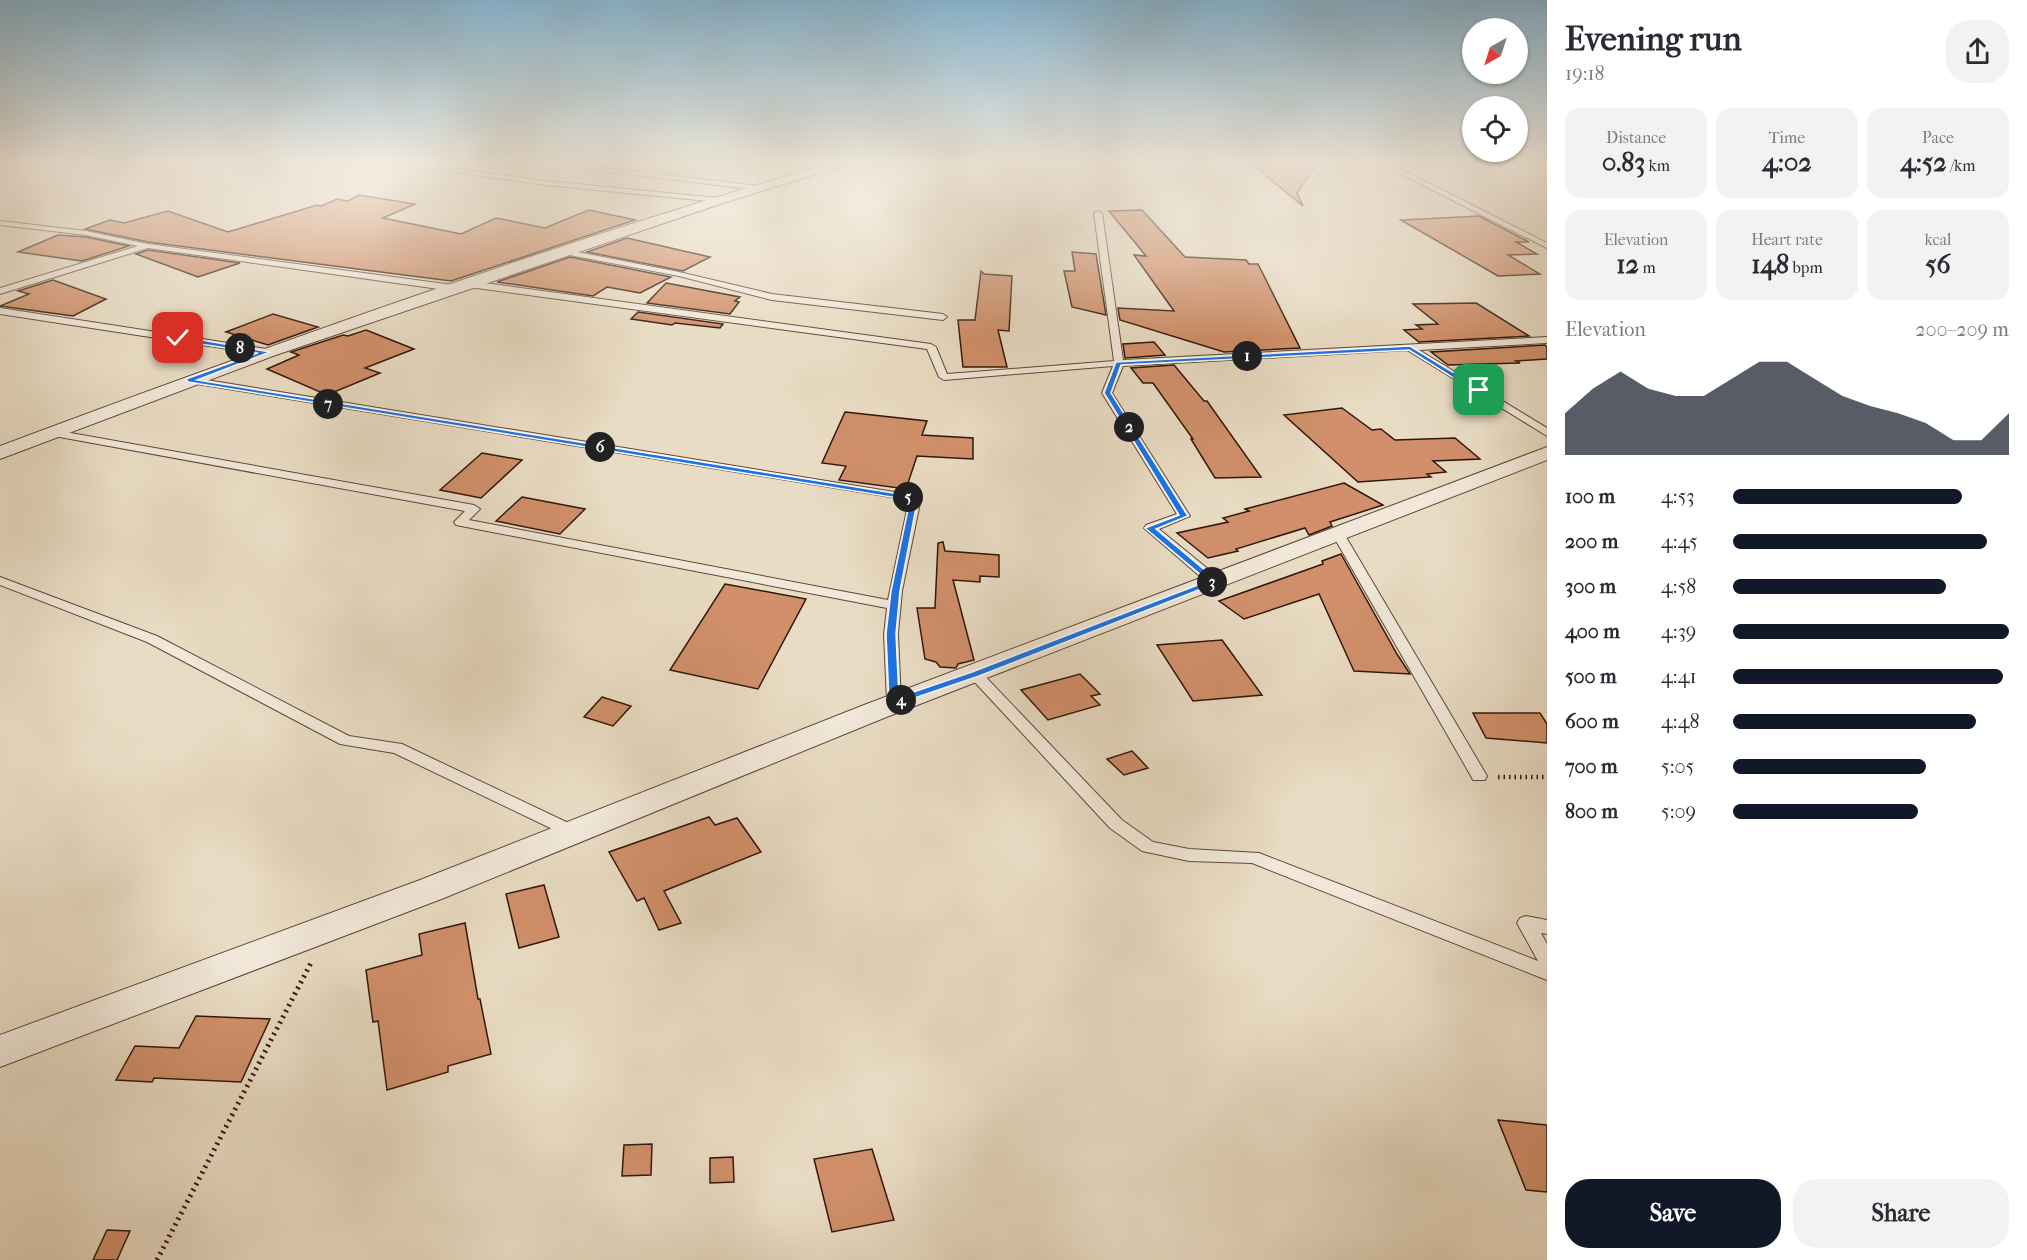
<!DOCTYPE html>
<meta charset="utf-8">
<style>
:root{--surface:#fff;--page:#f2f2f3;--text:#2b2b33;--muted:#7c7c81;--accent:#111827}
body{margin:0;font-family:"IM FELL French Canon",serif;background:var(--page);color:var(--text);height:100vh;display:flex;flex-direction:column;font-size:22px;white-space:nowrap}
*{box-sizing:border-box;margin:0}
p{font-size:20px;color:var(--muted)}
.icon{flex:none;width:33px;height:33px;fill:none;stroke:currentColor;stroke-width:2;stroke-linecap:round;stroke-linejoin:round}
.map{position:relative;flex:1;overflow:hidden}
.drawer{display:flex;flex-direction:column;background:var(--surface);width:480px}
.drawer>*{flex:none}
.needle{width:39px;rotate:219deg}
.buttons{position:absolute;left:1462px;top:18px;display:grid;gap:12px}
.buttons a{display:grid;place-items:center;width:66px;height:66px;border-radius:50%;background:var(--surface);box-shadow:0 2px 4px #0004;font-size:30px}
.pin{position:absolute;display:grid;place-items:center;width:51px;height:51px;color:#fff;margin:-26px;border-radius:12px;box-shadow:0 3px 9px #0006}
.km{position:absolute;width:30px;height:30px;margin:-15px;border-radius:50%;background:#222;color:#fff;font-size:16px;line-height:30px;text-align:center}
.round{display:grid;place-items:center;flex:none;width:63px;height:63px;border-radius:24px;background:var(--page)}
.summary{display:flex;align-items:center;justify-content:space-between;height:102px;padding:0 18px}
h1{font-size:33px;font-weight:700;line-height:45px}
.metrics{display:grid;grid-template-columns:repeat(3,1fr);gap:9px;height:102px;padding:6px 18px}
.metrics div{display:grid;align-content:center;border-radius:15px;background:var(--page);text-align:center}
.metrics b{font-size:26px;font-weight:700}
.metrics small{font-size:16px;font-weight:400}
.metrics p{font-size:16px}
.chart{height:168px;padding:12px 18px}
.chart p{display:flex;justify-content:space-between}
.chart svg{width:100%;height:108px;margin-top:6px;fill:var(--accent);opacity:.7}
.button{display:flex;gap:12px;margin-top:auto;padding:12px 18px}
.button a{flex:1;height:69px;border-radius:24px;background:var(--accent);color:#fff;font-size:24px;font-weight:700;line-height:69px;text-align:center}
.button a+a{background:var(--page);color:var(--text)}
ul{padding:0 18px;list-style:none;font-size:20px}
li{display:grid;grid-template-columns:96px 72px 1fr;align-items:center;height:45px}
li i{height:15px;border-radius:8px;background:var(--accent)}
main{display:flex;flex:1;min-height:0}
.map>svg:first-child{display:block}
</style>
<main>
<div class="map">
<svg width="1547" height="1260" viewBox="0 0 1547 1260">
<rect width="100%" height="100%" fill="#e9dcc4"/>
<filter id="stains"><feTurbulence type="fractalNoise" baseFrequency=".00333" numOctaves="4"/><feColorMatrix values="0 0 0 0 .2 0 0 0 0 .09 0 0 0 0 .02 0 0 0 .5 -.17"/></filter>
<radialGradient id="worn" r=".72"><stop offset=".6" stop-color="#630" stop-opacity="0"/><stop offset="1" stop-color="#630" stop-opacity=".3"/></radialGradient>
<g fill="#d1906b" stroke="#311708" stroke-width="1.5">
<path d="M1248 161H1284L1287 168H1314L1297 193 1303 206Z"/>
<path d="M359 195 415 204 383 218 461 234 496 218 545 228 589 210 635 220 451 281 148 242 85 229 110 220 124 223 168 211 228 232 317 205 321 206 337 199 348 201Z"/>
<path d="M1142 210 1185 257 1246 260 1249 264H1258L1300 348 1224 352 1120 320 1118 308 1174 311 1134 255 1146 256 1109 211Z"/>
<path d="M1479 216 1529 242H1516L1537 254 1508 255 1540 274 1498 276 1401 220Z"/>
<path d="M58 235 86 237 129 246 82 261 18 252Z"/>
<path d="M627 238 710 257 683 271 587 252Z"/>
<path d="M148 250 240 263 198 277 136 254Z"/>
<path d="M1072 252 1096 254 1106 315 1072 307 1064 271H1075Z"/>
<path d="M570 257 671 277 640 293 607 287 593 296 497 282Z"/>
<path d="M981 271 984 274 1012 276 1009 331 998 330 1007 367H963L958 320H975Z"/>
<path d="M53 280 106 299 73 316 0 306 29 294 18 291Z"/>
<path d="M666 283 740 297 735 301 739 302 730 314 647 303Z"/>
<path d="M1476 303 1529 336 1419 342 1404 330 1422 329 1416 325 1438 324 1413 304Z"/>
<path d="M638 312 723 324 720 328 675 323 672 325 631 319Z"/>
<path d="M273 314 318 327 268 345 226 332Z"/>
<path d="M366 330 414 349 365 368 380 373 327 395 267 369 299 355 291 352 343 335 348 336Z"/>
<path d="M1154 342 1165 355 1125 358 1123 344Z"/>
<path d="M1545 345 1547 347V359L1516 361 1520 363 1448 365 1431 352Z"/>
<path d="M1174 365 1204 401H1207L1261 477 1215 478 1191 439H1193L1153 383H1143L1131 368Z"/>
<path d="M1342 408 1372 430 1381 429 1395 440 1455 438 1480 459 1433 461 1446 472 1427 474 1431 477 1358 482 1284 415Z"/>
<path d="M845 412 927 421 922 435 973 438V459L917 456 906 489 839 480 846 466 822 463Z"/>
<path d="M482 453 522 460 481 498 440 490Z"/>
<path d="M1344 483 1383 505 1330 522 1332 526 1309 535 1305 528 1236 549 1238 551 1208 558 1177 533 1228 522 1223 518 1249 511 1245 509Z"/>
<path d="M522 497 585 509 560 534 496 521Z"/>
<path d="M943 542 945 551 999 555V577L980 576V582L953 580 974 660 958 664 956 668 940 667 936 662 925 659 917 608H935L938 543Z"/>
<path d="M1341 554 1397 654 1410 674 1354 671 1319 594 1244 619 1219 601 1323 564 1322 561Z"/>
<path d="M725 584 806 599 758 689 670 670Z"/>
<path d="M1222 640 1262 695 1193 701 1157 645Z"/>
<path d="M1080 674 1100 694 1091 696 1100 705 1048 720 1021 690Z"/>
<path d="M602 697 631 706 613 726 584 717Z"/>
<path d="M1473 713H1540L1547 724V743L1486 738Z"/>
<path d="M1132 751 1148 768 1124 775 1107 759Z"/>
<path d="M709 817 715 825 737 818 761 852 664 891 681 923 659 930 644 898 637 901 609 852Z"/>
<path d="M544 885 559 937 519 948 506 894Z"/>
<path d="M465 923 478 999H480L491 1054 448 1066V1072L387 1090 378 1021 373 1022 366 970 422 955 419 934Z"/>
<path d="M196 1016 270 1019 241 1082 154 1078 152 1082 116 1080 135 1046 179 1048Z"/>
<path d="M1498 1120 1547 1125V1192L1526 1190Z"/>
<path d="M652 1144 651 1175 622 1176 624 1145Z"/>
<path d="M872 1149 894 1220 832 1232 814 1159Z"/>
<path d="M733 1157 734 1182 710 1183V1158Z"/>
<path d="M107 1230 130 1231 117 1260H93Z"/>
</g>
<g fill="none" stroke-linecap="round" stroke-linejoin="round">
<defs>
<g id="lane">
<path d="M375 161H395L546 181 718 198 722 200 718 202 546 185Z"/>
<path d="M771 161H789L831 169 828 171Z"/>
<path d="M1362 161H1532L1389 163 1547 243V248L1379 163Z"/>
<path d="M1538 161H1547V166L1539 162Z"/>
<path d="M579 165 759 186 762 188 759 190 577 168Z"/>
<path d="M1098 211 1102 213 1123 360 1547 337V343L1419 350 1547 428V436L1407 350 1123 366 1112 393 1190 516 1159 529 1219 578 1220 581 1214 585 1209 584 1144 528 1146 525 1177 514 1102 393 1113 366 944 380 939 377 927 349 469 287 465 284 469 281 931 344 936 347 947 374 1114 361 1094 213Z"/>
<path d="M0 221 86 231 148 244 453 285 457 288 453 291 148 248 0 294V288L138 246 86 235 0 225Z"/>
<path d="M562 249 679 272 772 294 943 314 947 317 943 320 772 300 679 276 559 253 558 251Z"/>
<path d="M0 308 267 349 272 352 267 355 0 314Z"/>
<path d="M188 377 919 496 921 498 902 591 898 634 901 702 894 707 887 702 884 634 887 608 456 525 454 522 465 511 54 436 49 433 54 430 474 505 480 509 469 520 888 600 909 500 185 382V378Z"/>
<path d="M1337 528 1343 532 1487 776 1485 780H1473L1471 776 1331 532Z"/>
<path d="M0 577 157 636 349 736 402 744 581 829 583 833 581 837 575 839 569 837 394 753 340 744 147 642 0 585Z"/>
<path d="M975 670 980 671 1122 820 1153 842 1189 849 1259 853 1538 961 1517 923 1520 918 1526 916 1547 920V934L1541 933 1547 944V980L1252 863 1189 861 1142 851 1110 828 970 677 968 674Z"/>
</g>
<g id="street">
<path d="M838 161H858L723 203 273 356 0 459V446C276 343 554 243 838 161Z"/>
<path d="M1547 447V460L884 718 444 898 0 1067V1035L420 880 864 705Z"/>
</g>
</defs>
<use href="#lane" stroke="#5f4837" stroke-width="2"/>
<use href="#street" stroke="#5f4837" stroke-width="2"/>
<path stroke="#311708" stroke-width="4.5" stroke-dasharray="1.5 4" stroke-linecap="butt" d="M1498 777H1547"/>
<path stroke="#311708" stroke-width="5" stroke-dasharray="2 4.5" stroke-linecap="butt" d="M157 1260 312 961"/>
<use href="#lane" fill="#f1e8d9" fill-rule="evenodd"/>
<use href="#street" fill="#f1e8d9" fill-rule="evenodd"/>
</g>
<linearGradient id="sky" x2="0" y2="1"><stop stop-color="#87b7d4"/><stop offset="0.48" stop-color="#f5efe4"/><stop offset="1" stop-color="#f5efe4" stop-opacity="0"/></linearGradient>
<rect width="1547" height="338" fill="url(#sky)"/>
<path fill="#1a73e8" stroke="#fff" stroke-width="1.5" d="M178 336 270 352 197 380 918 497 900 591 896 634 899 697 972 672 1208 581 1145 528 1179 515 1104 393 1116 362 1410 346 1482 390 1476 392 1409 350 1121 365 1111 393 1188 516 1156 529 1219 582 979 676 894 705 889 702 886 634 891 591 910 500 188 382 186 379 258 353 175 340Z"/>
<rect width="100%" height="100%" filter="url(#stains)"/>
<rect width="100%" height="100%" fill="url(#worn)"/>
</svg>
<div class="buttons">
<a><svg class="needle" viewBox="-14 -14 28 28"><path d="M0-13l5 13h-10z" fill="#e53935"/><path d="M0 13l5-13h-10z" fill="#7c7c81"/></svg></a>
<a><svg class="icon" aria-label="locate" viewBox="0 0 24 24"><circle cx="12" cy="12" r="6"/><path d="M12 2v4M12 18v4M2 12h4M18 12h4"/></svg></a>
</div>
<div class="pin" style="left:1479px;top:390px;background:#1e9e55"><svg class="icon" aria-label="arrive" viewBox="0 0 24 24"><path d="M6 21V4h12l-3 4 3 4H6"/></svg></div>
<div class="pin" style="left:178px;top:338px;background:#d93025"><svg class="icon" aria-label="check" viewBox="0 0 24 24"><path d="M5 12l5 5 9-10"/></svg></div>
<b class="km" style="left:1247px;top:356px">1</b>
<b class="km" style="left:1129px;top:427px">2</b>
<b class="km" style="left:1212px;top:582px">3</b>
<b class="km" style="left:901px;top:700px">4</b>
<b class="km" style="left:908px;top:497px">5</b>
<b class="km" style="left:600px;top:447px">6</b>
<b class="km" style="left:328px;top:404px">7</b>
<b class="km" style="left:240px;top:348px">8</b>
</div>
<section class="drawer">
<div class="summary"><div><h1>Evening run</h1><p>19:18</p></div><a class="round"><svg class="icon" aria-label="share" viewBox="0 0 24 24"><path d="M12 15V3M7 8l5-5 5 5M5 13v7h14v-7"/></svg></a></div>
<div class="metrics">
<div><p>Distance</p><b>0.83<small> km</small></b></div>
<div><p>Time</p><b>4:02</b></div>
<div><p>Pace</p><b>4:52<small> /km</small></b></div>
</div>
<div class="metrics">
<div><p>Elevation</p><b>12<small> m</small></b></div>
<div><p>Heart rate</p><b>148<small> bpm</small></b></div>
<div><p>kcal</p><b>56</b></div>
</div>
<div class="chart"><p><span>Elevation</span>200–209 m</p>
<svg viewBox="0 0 160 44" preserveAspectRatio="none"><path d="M0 44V27L10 17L20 10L30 17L40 20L50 20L60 13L70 6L80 6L90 13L100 20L110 24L120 27L130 31L140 38L150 38L160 27V44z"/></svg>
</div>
<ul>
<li><b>100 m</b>4:53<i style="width:83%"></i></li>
<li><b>200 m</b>4:45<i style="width:92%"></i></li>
<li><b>300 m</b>4:58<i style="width:77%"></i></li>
<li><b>400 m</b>4:39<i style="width:100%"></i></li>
<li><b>500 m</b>4:41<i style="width:98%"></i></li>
<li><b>600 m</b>4:48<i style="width:88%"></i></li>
<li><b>700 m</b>5:05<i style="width:70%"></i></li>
<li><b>800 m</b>5:09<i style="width:67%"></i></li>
</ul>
<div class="button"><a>Save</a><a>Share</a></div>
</section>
</main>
